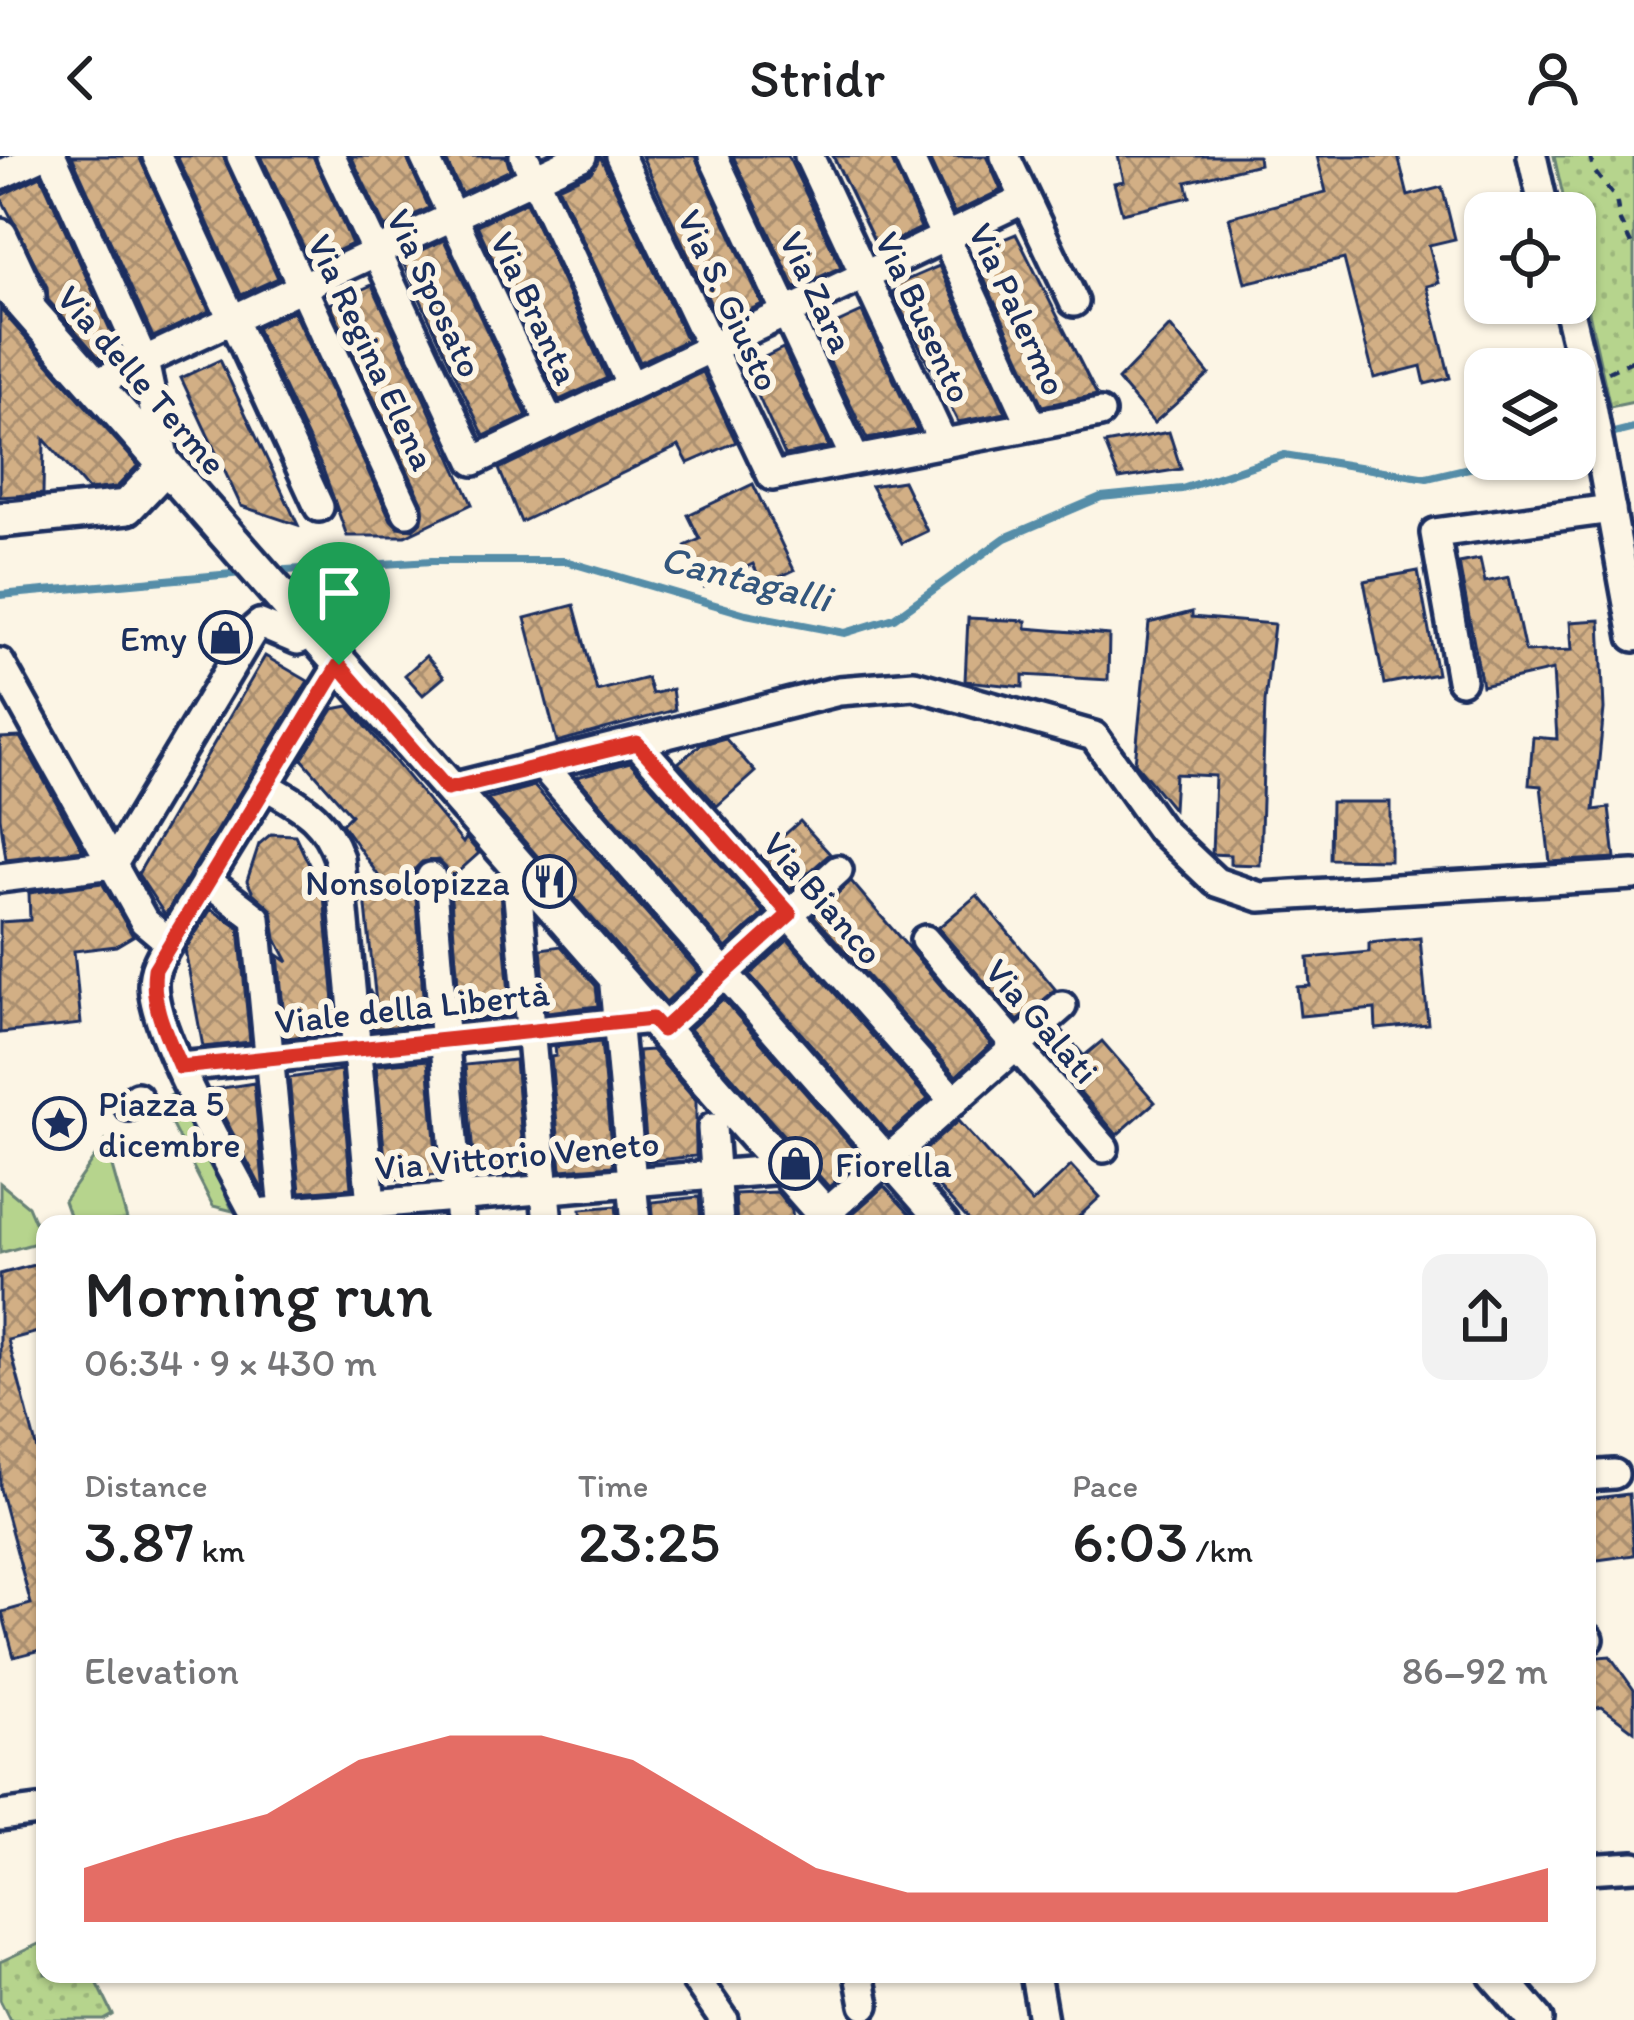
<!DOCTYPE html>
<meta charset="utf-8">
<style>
:root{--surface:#fff;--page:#f2f2f2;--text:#202124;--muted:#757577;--accent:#d93025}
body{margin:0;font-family:Itim,sans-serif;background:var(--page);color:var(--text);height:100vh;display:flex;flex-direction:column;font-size:45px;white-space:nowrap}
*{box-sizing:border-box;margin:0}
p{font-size:39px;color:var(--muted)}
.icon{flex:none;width:66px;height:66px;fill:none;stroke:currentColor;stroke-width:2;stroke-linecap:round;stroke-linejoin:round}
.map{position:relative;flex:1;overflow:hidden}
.panel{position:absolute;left:36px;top:1059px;width:1560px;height:768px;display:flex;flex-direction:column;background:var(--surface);border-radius:24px;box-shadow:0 3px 9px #0004}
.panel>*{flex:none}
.controls{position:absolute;left:1464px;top:36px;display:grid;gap:24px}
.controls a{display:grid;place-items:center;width:132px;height:132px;border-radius:24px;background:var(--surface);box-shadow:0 3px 9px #0004;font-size:60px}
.pin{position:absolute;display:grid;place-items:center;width:102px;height:102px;color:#fff;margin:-123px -51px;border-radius:50% 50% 50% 0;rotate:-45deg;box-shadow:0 0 12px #0007}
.pin .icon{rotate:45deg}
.round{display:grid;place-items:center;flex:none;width:126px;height:126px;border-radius:24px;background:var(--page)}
.overview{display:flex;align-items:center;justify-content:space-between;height:204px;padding:0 48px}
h1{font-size:66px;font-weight:600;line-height:90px}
.stats{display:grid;grid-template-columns:repeat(3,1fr);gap:18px;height:204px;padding:12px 48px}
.stats div{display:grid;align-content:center}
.stats b{font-size:60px;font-weight:600}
.stats small{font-size:33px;font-weight:400}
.stats p{font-size:33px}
.chart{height:336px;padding:24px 48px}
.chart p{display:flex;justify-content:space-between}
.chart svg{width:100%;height:216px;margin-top:12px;fill:var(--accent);opacity:.7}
header{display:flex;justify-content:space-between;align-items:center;height:156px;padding:0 48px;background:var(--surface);font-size:54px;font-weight:600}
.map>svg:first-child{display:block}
</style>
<header><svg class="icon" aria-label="back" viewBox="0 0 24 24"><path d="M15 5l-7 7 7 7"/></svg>Stridr<svg class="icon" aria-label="person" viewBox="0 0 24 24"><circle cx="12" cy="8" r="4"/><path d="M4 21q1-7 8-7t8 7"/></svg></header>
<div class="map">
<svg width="1634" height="1864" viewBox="0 0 1634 1864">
<defs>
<pattern id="park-dots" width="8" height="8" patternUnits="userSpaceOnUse" patternTransform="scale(3)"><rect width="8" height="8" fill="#b6d48d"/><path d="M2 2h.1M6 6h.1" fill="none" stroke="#9cb67c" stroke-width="1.8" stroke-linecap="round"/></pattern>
<pattern id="building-cross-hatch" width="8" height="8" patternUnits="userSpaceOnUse" patternTransform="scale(3)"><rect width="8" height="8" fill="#d2af85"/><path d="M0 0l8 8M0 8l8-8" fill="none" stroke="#aa8f70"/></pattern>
</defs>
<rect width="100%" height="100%" fill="#fcf5e5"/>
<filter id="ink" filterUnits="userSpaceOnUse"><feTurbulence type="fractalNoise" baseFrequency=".00833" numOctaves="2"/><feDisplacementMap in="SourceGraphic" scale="24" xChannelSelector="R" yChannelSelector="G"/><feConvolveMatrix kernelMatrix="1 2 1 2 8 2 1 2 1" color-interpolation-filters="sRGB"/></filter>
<g filter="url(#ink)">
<g fill="url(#park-dots)" stroke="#688276" stroke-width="3">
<path d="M1554 0H1634V246L1610 251 1575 93V57H1567Z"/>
<path d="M45 1785V1818H93L113 1859 104 1864H10L0 1844V1806Z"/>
</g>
<g fill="#b6d48d" stroke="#688276" stroke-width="3">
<path d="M177 936 233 1055 213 1050 160 946Z"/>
<path d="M105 986 127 1064 72 1068 64 1045Z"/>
<path d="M0 1027 28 1050 43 1085 0 1097Z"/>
</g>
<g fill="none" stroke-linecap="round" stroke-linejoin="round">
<g stroke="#558da8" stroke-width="8">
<path d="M1606 279 1634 272"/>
<path d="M270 415 432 405H565L746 458 845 477 894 462 1005 382 1101 341 1182 333 1284 299 1427 322 1507 303"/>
<path d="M0 439 243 417"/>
</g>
</g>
<g fill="url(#building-cross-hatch)" stroke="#1b2f5e" stroke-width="3">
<path d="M72 0H139L209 155 153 181Z"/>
<path d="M177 0H223L278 122 241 139Z"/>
<path d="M261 0H313L352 88 311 107Z"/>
<path d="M351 0H406L429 52 385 72Z"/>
<path d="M444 0H506L510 14 461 37Z"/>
<path d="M600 0 687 184 640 206 558 31 591 16Z"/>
<path d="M642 0H695L762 148 720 168Z"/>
<path d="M733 0H788L841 111 795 132Z"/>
<path d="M833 0H890L921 72 878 93Z"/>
<path d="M928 0H986L1001 34 954 57Z"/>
<path d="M1118 0H1258L1259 8 1186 26 1190 41 1122 57 1114 27 1124 25Z"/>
<path d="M1317 0H1398L1408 40 1442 31 1455 83 1429 89 1439 127 1427 130 1450 222 1425 228 1421 210 1374 222 1344 103 1245 127 1229 61 1326 36Z"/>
<path d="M41 20 120 196 102 205 48 144 47 131 0 40Z"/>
<path d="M526 46 607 222 559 244 477 69Z"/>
<path d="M1016 78 1097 239 1042 250 972 96Z"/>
<path d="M444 84 527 260 484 280 402 104Z"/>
<path d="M939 110 1006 257 958 266 892 136 897 133 895 129Z"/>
<path d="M372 129 472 348 405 380H347L324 316 256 172 293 155 391 364 398 371 413 373 422 365 423 348 330 148Z"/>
<path d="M0 153 138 309 117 331 88 334 44 283 43 338 0 341Z"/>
<path d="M862 156 917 274 867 283 816 177Z"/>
<path d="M1170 170 1209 218 1154 267 1118 224Z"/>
<path d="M783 192 829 291 785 299 745 211Z"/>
<path d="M220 204 298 369 241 350 181 222Z"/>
<path d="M703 216 736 286 688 307 679 290 521 366 499 313Z"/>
<path d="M1169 276 1181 313 1119 323 1105 288Z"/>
<path d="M903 325 927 375 902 387 871 330Z"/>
<path d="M753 328 794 414 763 429 753 408 704 431 685 390 700 383 688 359Z"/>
<path d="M1480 403 1485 426 1509 421 1525 496 1572 494 1570 466 1600 464 1604 553 1594 654 1609 652 1615 702 1550 706 1541 630 1529 629 1533 581 1557 583 1553 514 1482 530 1459 407Z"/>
<path d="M1418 415 1437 518 1384 528 1364 425Z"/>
<path d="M574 449 597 535 647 522 652 538 672 533 675 554 557 586 525 462Z"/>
<path d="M1192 456V461L1274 468 1265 546 1260 709 1230 708V699L1212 698 1215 620 1175 618 1173 653 1135 607 1149 467Z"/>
<path d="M968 462 1026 465V472L1109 479 1108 524 1023 519V531L965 525Z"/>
<path d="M265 500 308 525 165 759 138 718Z"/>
<path d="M426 500 444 521 423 539 405 519Z"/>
<path d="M349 550 463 687 466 682 479 697 449 724 446 712 438 704 422 706 414 714 425 868 373 873 369 834 376 847 364 731 385 729 342 668 351 659 302 603 333 553Z"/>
<path d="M20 581 83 694 6 703 0 661V582Z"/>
<path d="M725 582 755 616 717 650 678 607 700 589Z"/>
<path d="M630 606 764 757 726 792 577 621Z"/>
<path d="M534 630 699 816 666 846 487 643Z"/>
<path d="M1331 646H1390V704L1330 703Z"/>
<path d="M800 665 830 698 790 733 761 700Z"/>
<path d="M271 678 295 679 324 740 337 877 286 882 278 799 288 806 276 783 272 754 253 737 247 725 259 688Z"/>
<path d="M851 725 991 888 956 920 814 760Z"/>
<path d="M499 726 511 859 461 864 450 731Z"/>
<path d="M102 727 133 780 116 790 74 795 81 868 0 877V766L30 764 29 737Z"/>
<path d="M977 739 1056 834 1018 865 938 772Z"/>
<path d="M211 753 239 772 250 886 203 891 185 794Z"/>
<path d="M1420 782 1428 868 1376 873 1375 853 1300 860 1297 831 1310 830 1308 802 1369 796V787Z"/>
<path d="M788 784 928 943 889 978 750 819Z"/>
<path d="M561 790 596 830 598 850 547 856 541 793Z"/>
<path d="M723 843 862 1002 829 1031 690 873Z"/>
<path d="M1062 874 1084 900 1102 885 1155 946 1117 979 1042 892Z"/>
<path d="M601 886 613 1010 561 1014 551 901 556 900 555 891Z"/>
<path d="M652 894 696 945V1000L648 1005 638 895Z"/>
<path d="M428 904 438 1019 387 1024 376 909Z"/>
<path d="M515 904 525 1017 475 1021 465 909Z"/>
<path d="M341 914 351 1032 300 1036 289 922Z"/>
<path d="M254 927 264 1037 210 934Z"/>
<path d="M958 965 1032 1047 1071 1010 1100 1041 1071 1068H972L914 1004Z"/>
<path d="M884 1030 919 1068H853L851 1059Z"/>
<path d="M777 1036 792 1054 793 1068H737L735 1038Z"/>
<path d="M699 1041 701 1068H654L652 1046Z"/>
<path d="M616 1050 618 1068H582L581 1053Z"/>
<path d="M45 1106V1174L8 1184 45 1324V1493L14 1501 2 1456 31 1448 0 1333V1118Z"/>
<path d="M1629 1338 1634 1399 1590 1405 1587 1343Z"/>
<path d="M1610 1500 1634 1534V1575L1602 1551 1587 1554V1502Z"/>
</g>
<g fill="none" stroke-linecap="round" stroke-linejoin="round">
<defs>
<g id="minor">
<path d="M52 0 144 205 166 310"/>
<path d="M157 0 319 351"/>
<path d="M241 0 407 356"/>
<path d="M331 0 474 305 1025 43"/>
<path d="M424 0 551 269"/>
<path d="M524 0 631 230"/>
<path d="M620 0 772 320 1100 257"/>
<path d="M713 0 855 303"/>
<path d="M809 0 943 287"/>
<path d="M908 0 1032 270"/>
<path d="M1005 0 1074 146"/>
<path d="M1532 0 1545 57"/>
<path d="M0 19 41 0"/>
<path d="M1567 147 1592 251 1634 481"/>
<path d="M94 228 582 0"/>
<path d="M0 507 144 765 169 786"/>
<path d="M1461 524 1435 377 1611 353"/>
<path d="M637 587 954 945"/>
<path d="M543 610 944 1068"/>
<path d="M265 629C302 651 324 660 339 702L371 1048"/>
<path d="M447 633 839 535 914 529 1094 580 1160 673 1216 726 1260 741 1634 719"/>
<path d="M515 708 548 1068"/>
<path d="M431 721 460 1068"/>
<path d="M0 722 113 708 253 474 260 468 298 484 312 477"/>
<path d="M206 724 256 762 284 1055"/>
<path d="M925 784 1104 992"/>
<path d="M613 819 636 1068"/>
<path d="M662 874 838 714"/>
<path d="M180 911 652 863"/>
<path d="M129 950 137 941"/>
<path d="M712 972 719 1068"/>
<path d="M255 1058 784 1013"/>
<path d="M824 1059 1062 850"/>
<path d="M260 1068C234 1016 154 882 153 829 153 813 161 800 169 786L339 509"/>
<path d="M1587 1320 1614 1318"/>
<path d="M1587 1484 1589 1483"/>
<path d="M0 1660 45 1654"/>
<path d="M1587 1713 1634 1710"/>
<path d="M692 1818 724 1864"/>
<path d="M859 1818 865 1849"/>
<path d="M1035 1818 1043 1864"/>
</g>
<g id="major">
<path d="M0 80 28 140"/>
<path d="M0 121 833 1068"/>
<path d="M0 364 127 351 166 310"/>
<path d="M1496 1818 1536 1864"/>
</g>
</defs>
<use href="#minor" stroke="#1b2f5e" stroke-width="36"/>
<use href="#major" stroke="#1b2f5e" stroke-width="42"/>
<g stroke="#1b2f5e" stroke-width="4.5" stroke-dasharray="9 9" stroke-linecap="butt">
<path d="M1590 0 1594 15 1616 43 1620 65 1634 94"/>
<path d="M1608 216 1634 204"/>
</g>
<use href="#minor" stroke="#fcf5e5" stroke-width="27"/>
<use href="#major" stroke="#fcf5e5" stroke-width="33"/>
</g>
</g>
<g fill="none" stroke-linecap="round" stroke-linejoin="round" filter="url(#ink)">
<defs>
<path id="route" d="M339 509 447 633 637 587 790 758 662 874 652 863 180 911C167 880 150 848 155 813Z"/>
</defs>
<use href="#route" stroke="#fff" stroke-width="24"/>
<use href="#route" stroke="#d93025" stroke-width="15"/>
</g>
<defs>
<symbol id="shop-ring" viewBox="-11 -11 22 22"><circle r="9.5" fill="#fcf5e5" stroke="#1b2f5e" stroke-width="1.5"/><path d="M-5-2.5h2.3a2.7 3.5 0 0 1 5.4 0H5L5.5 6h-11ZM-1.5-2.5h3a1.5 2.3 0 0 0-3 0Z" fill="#1b2f5e"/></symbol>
<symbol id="restaurant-ring" viewBox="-11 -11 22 22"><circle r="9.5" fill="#fcf5e5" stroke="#1b2f5e" stroke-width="1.5"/><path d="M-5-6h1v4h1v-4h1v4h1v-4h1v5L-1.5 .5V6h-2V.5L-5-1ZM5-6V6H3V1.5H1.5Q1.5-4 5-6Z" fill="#1b2f5e"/></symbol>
<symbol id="sight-ring" viewBox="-11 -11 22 22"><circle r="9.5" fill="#fcf5e5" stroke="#1b2f5e" stroke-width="1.5"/><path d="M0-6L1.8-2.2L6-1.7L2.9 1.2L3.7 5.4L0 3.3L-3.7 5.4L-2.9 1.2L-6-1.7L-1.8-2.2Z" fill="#1b2f5e"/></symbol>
</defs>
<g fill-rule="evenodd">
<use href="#shop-ring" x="196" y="452" width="59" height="59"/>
<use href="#restaurant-ring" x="520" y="696" width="59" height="59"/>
<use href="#sight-ring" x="30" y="938" width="59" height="59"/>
<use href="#shop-ring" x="766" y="978" width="59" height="59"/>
</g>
<g text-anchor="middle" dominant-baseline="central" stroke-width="12" stroke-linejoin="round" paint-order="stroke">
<g font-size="36" fill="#1b2f5e" stroke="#fcf5e5">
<text transform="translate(817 136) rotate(65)">Via Zara</text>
<text transform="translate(435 137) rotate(65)">Via Sposato</text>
<text transform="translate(729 144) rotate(65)">Via S. Giusto</text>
<text transform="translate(535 152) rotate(65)">Via Branta</text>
<text transform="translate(1018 153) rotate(65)">Via Palermo</text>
<text transform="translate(924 161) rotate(65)">Via Busento</text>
<text transform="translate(372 196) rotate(65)">Via Regina Elena</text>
<text transform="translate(142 224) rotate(49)">Via delle Terme</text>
<text transform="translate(823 742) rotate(49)">Via Bianco</text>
<text transform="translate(412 851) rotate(-6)">Viale della Libertà</text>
<text transform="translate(1042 865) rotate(49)">Via Galati</text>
<text transform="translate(517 999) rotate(-5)">Via Vittorio Veneto</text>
</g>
<g font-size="36" fill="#1b2f5e" stroke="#fcf5e5" text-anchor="end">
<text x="187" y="482">Emy</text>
<text x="510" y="726">Nonsolopizza</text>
<text x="98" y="947" text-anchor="start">Piazza 5<tspan x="98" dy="41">dicembre</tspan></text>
<text x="835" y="1008" text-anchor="start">Fiorella</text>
</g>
<g font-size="39" font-style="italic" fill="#33567d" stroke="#fcf5e5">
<text transform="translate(746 422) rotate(14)">Cantagalli</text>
</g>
</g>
</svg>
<div class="controls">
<a><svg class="icon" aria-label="locate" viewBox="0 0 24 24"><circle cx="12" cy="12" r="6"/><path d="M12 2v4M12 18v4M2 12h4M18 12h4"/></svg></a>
<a><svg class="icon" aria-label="layers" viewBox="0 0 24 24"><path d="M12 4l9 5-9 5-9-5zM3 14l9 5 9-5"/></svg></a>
</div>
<div class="pin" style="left:339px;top:509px;background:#1e9e55"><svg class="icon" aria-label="arrive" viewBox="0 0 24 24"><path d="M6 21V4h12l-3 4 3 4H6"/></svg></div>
<section class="panel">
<div class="overview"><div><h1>Morning run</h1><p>06:34 · 9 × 430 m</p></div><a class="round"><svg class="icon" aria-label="share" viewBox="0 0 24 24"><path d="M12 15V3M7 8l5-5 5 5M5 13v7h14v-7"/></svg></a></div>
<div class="stats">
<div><p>Distance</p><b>3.87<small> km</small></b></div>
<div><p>Time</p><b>23:25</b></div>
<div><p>Pace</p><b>6:03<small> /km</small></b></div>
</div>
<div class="chart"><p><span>Elevation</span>86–92 m</p>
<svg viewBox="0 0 160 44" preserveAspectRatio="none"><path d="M0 44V33L10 27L20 22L30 11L40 6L50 6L60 11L70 22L80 33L90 38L100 38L110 38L120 38L130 38L140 38L150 38L160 33V44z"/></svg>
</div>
</section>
</div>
